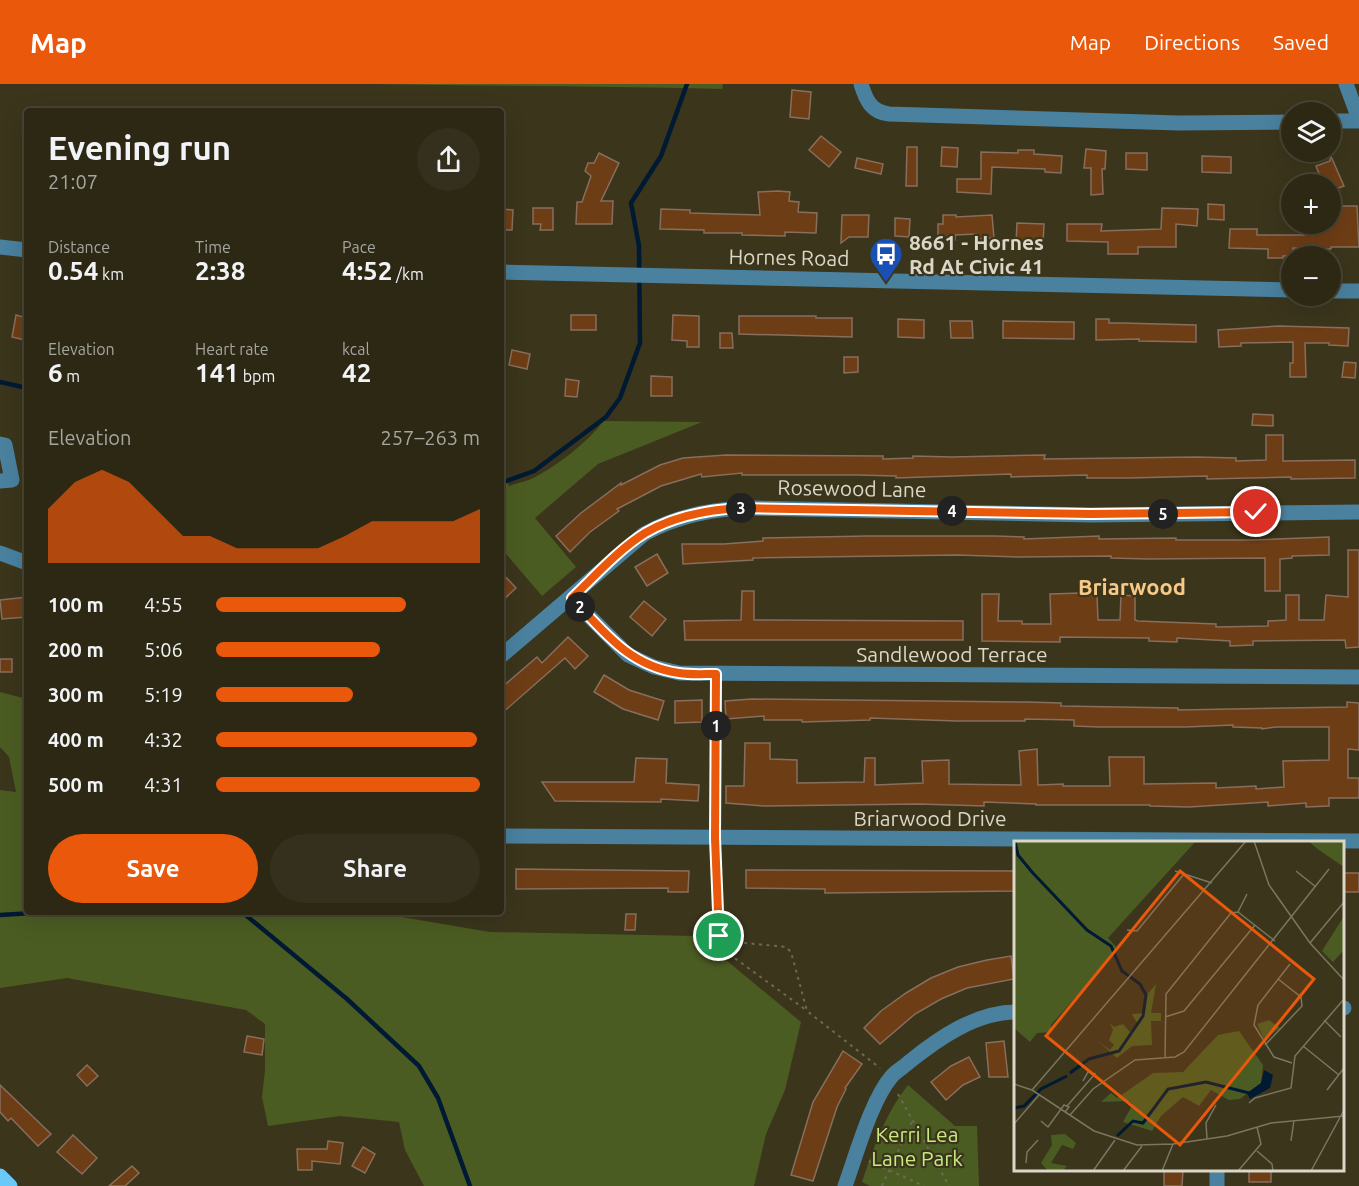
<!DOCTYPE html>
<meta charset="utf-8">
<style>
:root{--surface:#2c2814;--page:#34301d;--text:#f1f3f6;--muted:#a6a6a0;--line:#484434;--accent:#ea580c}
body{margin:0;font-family:Ubuntu,sans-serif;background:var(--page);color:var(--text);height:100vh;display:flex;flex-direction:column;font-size:22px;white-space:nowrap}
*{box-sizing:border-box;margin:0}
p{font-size:20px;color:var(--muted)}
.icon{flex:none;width:33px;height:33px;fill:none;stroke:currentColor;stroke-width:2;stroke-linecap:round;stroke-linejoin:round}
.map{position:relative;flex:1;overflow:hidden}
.side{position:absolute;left:24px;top:24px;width:480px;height:807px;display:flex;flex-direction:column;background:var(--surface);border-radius:6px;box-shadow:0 6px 24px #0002,0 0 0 2px var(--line)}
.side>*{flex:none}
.buttons{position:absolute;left:1281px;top:18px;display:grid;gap:12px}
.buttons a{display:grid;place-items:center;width:60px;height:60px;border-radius:50%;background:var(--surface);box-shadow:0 6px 24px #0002,0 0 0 2px var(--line);font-size:30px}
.pin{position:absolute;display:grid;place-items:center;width:51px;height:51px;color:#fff;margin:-26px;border:3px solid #fff;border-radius:50%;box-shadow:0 2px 6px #0007}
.km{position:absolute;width:30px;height:30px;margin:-15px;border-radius:50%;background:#222;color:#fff;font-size:16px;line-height:30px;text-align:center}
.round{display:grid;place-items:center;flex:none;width:63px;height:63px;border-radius:32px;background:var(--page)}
.overview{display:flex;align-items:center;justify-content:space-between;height:102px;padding:0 24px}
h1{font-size:33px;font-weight:700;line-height:45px}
.stats{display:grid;grid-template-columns:repeat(3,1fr);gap:9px;height:102px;padding:6px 24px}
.stats div{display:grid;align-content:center}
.stats b{font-size:26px;font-weight:700}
.stats small{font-size:16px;font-weight:400}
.stats p{font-size:16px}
.chart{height:168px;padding:12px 24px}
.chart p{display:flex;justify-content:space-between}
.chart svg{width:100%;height:108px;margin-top:6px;fill:var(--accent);opacity:.7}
.cta{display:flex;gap:12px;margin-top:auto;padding:12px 24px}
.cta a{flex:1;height:69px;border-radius:36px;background:var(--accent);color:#fff;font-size:24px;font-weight:700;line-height:69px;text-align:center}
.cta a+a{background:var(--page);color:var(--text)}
ul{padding:0 24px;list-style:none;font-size:20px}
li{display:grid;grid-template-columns:96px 72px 1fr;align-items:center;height:45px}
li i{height:15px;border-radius:8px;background:var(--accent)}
header{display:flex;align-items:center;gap:36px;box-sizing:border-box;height:84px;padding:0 30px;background:var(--accent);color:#fff}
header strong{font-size:28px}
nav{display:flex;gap:33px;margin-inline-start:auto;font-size:21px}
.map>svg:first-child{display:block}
</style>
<header>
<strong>Map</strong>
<nav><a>Map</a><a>Directions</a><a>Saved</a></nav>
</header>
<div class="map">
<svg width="1359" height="1102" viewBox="0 0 1359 1102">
<rect width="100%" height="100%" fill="#3a351b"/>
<g fill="#4b5c22">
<path d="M371 0H723L722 5C605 2 488 2 371 0Z"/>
<path d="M603 337 702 338 598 380 535 434 576 483 542 512 501 464V382L509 402C516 399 524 398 531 395 553 385 591 356 603 337Z"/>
<path d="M0 608 27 615V828H372L490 848 697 852 801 938 785 1006 766 1050 754 1102H424L405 1066 399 1038 340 1032 268 1042 262 1013 265 986V940L246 926 67 894 0 904V706L16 708 9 673 0 663Z"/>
<path d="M908 1001 955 1042H977L979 1102H870L862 1098C874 1063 885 1030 908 1001Z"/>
</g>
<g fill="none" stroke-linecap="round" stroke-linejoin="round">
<g stroke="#001a34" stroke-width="4.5">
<path d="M0 298 27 304"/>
<path d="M501 399 534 387 606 333 620 314 640 259 639 162 631 119 661 72 687 0"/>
<path d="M242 828 347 915 419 982 438 1014 470 1102"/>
<path d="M0 831 50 828"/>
</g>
</g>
<g fill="#6d3d16" stroke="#886e5d" stroke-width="1.5">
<path d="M792 6 811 8 809 35 790 33Z"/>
<path d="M821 52 841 68 829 83 809 66Z"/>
<path d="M907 63H917V102H906Z"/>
<path d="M942 63 958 64 957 83 941 82Z"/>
<path d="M1086 65 1106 67 1105 85H1102L1103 110 1091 111V84H1084Z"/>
<path d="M1018 66H1034V70L1062 72 1061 89 1045 88V85L992 83 991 110 957 108V95H981V68L1018 69Z"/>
<path d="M599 69 619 79 601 117H613L612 140H576L577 118H582L591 92 585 87 588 79H594Z"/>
<path d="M1126 69H1147V86L1126 85Z"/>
<path d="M1330 70 1344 102 1330 107V100H1323L1316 82 1330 77Z"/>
<path d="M1202 72 1231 73V89L1202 88Z"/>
<path d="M857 74 883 80 881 90 855 84Z"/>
<path d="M778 107 790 108 789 117 799 118 798 128 817 129 816 149 785 148V152L742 151V149H704V146L660 145 661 125 690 126V129L760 131 758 108Z"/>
<path d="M1208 120 1224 121V136L1208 135Z"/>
<path d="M1330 122H1357L1359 163H1331V165L1293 164V172H1283V174H1268V165L1229 164 1230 145H1257V151H1304V142L1330 143Z"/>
<path d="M533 124H553V146H540L541 140H533Z"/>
<path d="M1162 124 1198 125 1197 142 1176 140V163H1138V170H1108V158L1067 157V140H1102L1101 147 1161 145Z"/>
<path d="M501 125 513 126 512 146H501Z"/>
<path d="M842 131H869L868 153H849L841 159Z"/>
<path d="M943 131H956V133L992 131 994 154 977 155 976 150 955 151V156L938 155V140H943Z"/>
<path d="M895 134 910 135 909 153 895 152Z"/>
<path d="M1017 139 1044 140 1043 160 1016 159Z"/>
<path d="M16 231 27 234 25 256 12 253Z"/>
<rect x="571" y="231" width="25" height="15"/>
<path d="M673 231 699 232V263H687V257L672 256Z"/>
<path d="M739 232H816V234H852V253L739 250Z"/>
<path d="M898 235 924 236V254L898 253Z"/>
<path d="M1096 235H1109V239H1123L1196 241V258L1139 257V255L1096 256Z"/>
<path d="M950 237H972L973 254H951Z"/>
<path d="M1003 237 1074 238V255L1003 254Z"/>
<path d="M1279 242 1349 244 1348 262 1329 261V259H1305L1306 293H1290V279H1293V258L1241 259V262L1219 263 1218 246Z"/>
<path d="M720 249H732L733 264H720Z"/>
<path d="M512 266 530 270 527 285 509 281Z"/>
<path d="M844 273H858V288L844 289Z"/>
<path d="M1344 278 1356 279 1355 294 1342 293Z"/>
<path d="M651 292 672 293V312H651Z"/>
<path d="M566 295 579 297 577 313 565 312Z"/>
<path d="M1253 330 1273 331V342L1252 341Z"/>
<path d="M1266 351H1283V377L1355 376V394L1291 395V393L1207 395V392L1129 394H1087V391L1011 393V390L896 394V392L857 391H742V389L702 393 701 390 661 402 617 425 619 427 590 448 570 468 556 452 581 429 621 399V401L660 381 683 374 726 371 883 372V375L913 374V372L952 373 1045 371 1044 375 1196 373 1236 374V377L1266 376Z"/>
<path d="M868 452H995L1024 453V455L1099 452V455L1176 454V456H1252L1329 453V471L1292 472V474L1280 475V507H1265V474L1149 475 1111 474V472L1019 473 957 471 753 474V476L683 480 682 460H724L763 457V454Z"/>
<path d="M1348 466H1359V563L1346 564 1345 556 1253 557V561L1230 562V557L1177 554V558L1149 557V554L1060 553V558L982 557V510H999L998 537H1022V540H1051L1050 510 1080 509V512L1097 511 1098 536H1120L1121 511 1135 512V536L1138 537 1216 540V543L1268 542V537L1286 536V511H1299V536H1324L1326 511 1348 513Z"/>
<path d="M657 470 668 489 647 502 635 483Z"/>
<path d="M501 488 516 504 501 518Z"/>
<path d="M742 507H754V536L963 537V556H685L684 537 741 536Z"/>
<path d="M27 513V533L2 535 0 516Z"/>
<path d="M644 517 666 535 652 552 630 533Z"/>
<path d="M568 553 588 572 575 585 565 574 501 630V604L537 573 542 579Z"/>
<rect x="0" y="575" width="12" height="13"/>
<path d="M604 591 629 606 664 617 658 636 623 625 594 608Z"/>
<path d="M752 615 1026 618 1061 619V622L1178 624V626L1347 623V618L1359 619V666L1348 665V694H1359V714H1329V722L1306 723V719L1268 722V718L1189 723 1150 722V721H1036V720L984 718V722L918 720 765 722 726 719V702H744L745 659H770V675L797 676V699L864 698 865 674H875V701L923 699 922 677 949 676V700L1021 701 1019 667 1037 665 1038 701 1063 700V702H1110L1109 673H1144V700L1216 699V704L1256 702V705L1284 703 1283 677 1329 676V643H1276L1262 645V644L1233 643V641L1186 643H1099L1074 642V636L1025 635V637H957L870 634V636L802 638V636H764V632L726 635 725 617Z"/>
<path d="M702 616V638L675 639V617Z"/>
<path d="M636 674 667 675 666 699 699 701 698 717 661 715V718L555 717 542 698H634Z"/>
<path d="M516 785 689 787 688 808H668V804L516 805Z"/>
<path d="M746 786 1015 787V807L825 809V805L746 804Z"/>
<rect x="1342" y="789" width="17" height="19"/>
<path d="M626 830H636L635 846H625Z"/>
<path d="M1011 872 1014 895 967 904 941 915 915 930 880 960 864 944 881 927 906 909 931 894 958 883 987 876Z"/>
<path d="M247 952 264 955 262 971 244 968Z"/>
<path d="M1004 957 1008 993H989L986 959Z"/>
<path d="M843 967 862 980 845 1004 846 1005 837 1023 813 1097 791 1091 813 1018Z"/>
<path d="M969 973 980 993 963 1001 946 1016 931 998 951 982Z"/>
<path d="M87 981 98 992 87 1002 77 991Z"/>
<path d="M0 1001 51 1050 38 1062 11 1034 8 1037 0 1028Z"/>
<path d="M73 1051 97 1074 82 1090 57 1068Z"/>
<path d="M328 1057 343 1059 340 1080 312 1077V1086H298L297 1065H327Z"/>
<path d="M363 1063 375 1070 365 1089 352 1082Z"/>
<path d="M132 1082 139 1089 125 1102H109Z"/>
<path d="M1164 1086H1183L1182 1102H1164Z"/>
<rect x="1249" y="1086" width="22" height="12"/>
</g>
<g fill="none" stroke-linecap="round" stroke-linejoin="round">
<g stroke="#6e6953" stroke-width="2" stroke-dasharray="3 4.5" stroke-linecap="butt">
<path d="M715 738 716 602"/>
<path d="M715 767 719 853 725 857 786 863 791 868 807 927 880 984"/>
<path d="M725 857V867L806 926"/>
<path d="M898 1010 949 1102"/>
<path d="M869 1077 924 1102"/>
<path d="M882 1102 912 1037"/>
</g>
<g stroke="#49819f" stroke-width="15">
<path d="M861 0C866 16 871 28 889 30L1179 39 1292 38"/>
<path d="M1346 0 1359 35"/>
<path d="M1330 37H1359"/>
<path d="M0 163 27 166"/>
<path d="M501 188 1292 206"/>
<path d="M1330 207H1359"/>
<path d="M0 360 5 361 12 396 0 397"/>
<path d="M0 469 27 479"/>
<path d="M571 514 628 571 654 583 679 589 1359 593"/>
<path d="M501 572 644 450C679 431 714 424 753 424L1091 431 1359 428"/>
<path d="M501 752 1359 757"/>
<path d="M1342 924H1344"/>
<path d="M845 1102C856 1072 871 1016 892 992 896 987 904 983 909 978 939 954 976 928 1016 928"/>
<path d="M1217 1102V1086"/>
</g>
<path stroke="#6bc9fa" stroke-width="15" d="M0 1092 10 1102"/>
</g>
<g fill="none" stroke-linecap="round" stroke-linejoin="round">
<defs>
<path id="route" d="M719 852 715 754 716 590C704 590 691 591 679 589 629 582 604 548 572 514 595 492 618 466 645 449 674 432 706 426 739 424L1091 430 1256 428"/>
</defs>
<use href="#route" stroke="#fff" stroke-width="12"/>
<use href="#route" stroke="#ea580c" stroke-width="8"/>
</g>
<defs>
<symbol id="bus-pin" viewBox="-11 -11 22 30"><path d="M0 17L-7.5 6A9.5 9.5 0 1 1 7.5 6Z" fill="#1a4fb4" stroke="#3a351b"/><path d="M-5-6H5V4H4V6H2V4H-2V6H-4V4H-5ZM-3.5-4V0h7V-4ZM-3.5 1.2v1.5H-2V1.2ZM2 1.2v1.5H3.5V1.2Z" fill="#fff"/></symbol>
</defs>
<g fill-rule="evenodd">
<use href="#bus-pin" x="867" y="151" width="38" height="52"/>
</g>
<g text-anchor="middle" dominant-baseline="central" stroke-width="4.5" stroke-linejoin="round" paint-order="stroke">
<g font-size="21" font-weight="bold" fill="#dad7c8" stroke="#3a351b" text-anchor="start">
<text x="909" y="158">8661 - Hornes<tspan x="909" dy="24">Rd At Civic 41</tspan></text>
</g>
<g font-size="21" fill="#dad7c8" stroke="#3a351b">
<text transform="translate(789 173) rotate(1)">Hornes Road</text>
<text transform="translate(852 404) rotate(1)">Rosewood Lane</text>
<text x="952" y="570">Sandlewood Terrace</text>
<text x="930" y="734">Briarwood Drive</text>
</g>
<g font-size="21" fill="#c9e981" stroke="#3a351b">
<text x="917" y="1050">Kerri Lea<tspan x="917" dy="24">Lane Park</tspan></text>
</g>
<g font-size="22" font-weight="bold" fill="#f8c986" stroke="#3a351b">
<text x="1132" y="502">Briarwood</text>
</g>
</g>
<g transform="translate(1014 757)">
<rect width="330" height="330" fill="#3a351b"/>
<path d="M0 0H182L94 97 104 108 37 184 38 191 23 192 16 201 0 187ZM294 0H330V26L305 9ZM330 75V109L319 121 308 110ZM142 143 137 172H147V180H137L138 204 118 205 103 217 83 199 96 209 100 204 95 199 99 189 96 182 100 186 109 183 116 191 123 182 118 173 131 172 132 155ZM255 179 266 187 250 198 243 183ZM225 190 249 224 247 242 226 258 215 259 197 249 185 265 169 256 147 275 138 290 109 281 119 263 115 260 87 261 97 252 103 257 139 232 169 231 204 194ZM51 293 62 302 59 308 48 304 37 322 53 325 49 330H34L27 322 38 304 37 294Z" fill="#4b5c22"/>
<path d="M250 229 259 234 256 247 236 258 233 252 247 242Z" fill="#001a34"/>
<path fill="none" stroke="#001a34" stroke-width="3" d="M1 0 4 14 18 31 73 89 97 105 108 130 126 143 132 154 129 175 105 210 75 218 56 232M0 267 10 265 27 248 53 235M103 295 119 280 129 282 154 248 192 241 235 252"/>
<path fill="none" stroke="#7a7660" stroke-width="1.5" d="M240 0 255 44 296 102 330 139M161 30 198 42M282 30 302 46M224 71 261 100M224 71 233 53M113 89 123 90 170 33M296 102 330 61M276 123 244 164 240 184 260 216 278 222M151 176 170 170 241 84M310 179 327 196M251 204 288 165 287 156 264 138M289 205 325 234M151 217 152 153 217 72 224 71M0 243 18 249 80 290 123 304 159 303 213 295 257 282 330 275M18 249 232 0M313 249 330 227M235 262 241 257 277 247 281 215 330 158M53 265 81 233 74 231 69 240M56 274 79 248 121 219 161 216 170 211 315 28M27 280 34 286 50 264 55 266 51 271M0 283 25 254M193 298 192 282 202 264M277 300 280 279M243 310 258 323 259 330M12 322 13 311 24 299M79 330 101 299M109 330 128 305M148 330 159 303M224 330 247 303 243 286M297 330 330 269"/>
<path fill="#e8590c" fill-opacity="0.15" stroke="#e8590c" stroke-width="3" d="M166 30 300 138 166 304 32 195Z"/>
<rect width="330" height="330" fill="none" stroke="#dad7c8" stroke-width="3"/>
</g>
</svg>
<div class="buttons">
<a><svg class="icon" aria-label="layers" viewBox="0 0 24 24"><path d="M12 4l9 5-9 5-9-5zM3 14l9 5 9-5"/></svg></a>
<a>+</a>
<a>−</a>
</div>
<div class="pin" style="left:719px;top:852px;background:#1e9e55"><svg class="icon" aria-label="arrive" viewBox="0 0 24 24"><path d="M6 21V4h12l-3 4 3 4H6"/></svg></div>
<div class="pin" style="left:1256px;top:428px;background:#d93025"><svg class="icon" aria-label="check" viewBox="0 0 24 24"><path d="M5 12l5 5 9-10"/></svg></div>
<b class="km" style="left:716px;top:642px">1</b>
<b class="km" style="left:580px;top:523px">2</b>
<b class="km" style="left:741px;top:424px">3</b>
<b class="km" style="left:952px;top:427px">4</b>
<b class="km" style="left:1163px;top:430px">5</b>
<section class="side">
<div class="overview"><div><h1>Evening run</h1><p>21:07</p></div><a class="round"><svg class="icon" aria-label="share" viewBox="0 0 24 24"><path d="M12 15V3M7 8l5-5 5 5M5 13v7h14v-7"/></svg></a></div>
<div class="stats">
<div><p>Distance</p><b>0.54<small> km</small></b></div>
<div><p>Time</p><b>2:38</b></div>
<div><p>Pace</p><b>4:52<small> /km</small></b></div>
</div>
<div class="stats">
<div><p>Elevation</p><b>6<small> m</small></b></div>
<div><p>Heart rate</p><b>141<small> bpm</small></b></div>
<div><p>kcal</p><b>42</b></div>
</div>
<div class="chart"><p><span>Elevation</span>257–263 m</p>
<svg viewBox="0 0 160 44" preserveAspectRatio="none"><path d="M0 44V22L10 11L20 6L30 11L40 22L50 33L60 33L70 38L80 38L90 38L100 38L110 33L120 27L130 27L140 27L150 27L160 22V44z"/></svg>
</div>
<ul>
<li><b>100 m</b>4:55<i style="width:72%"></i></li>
<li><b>200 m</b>5:06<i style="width:62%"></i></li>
<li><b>300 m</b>5:19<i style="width:52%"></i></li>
<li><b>400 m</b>4:32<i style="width:99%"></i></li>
<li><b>500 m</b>4:31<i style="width:100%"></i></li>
</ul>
<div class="cta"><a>Save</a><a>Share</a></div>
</section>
</div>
